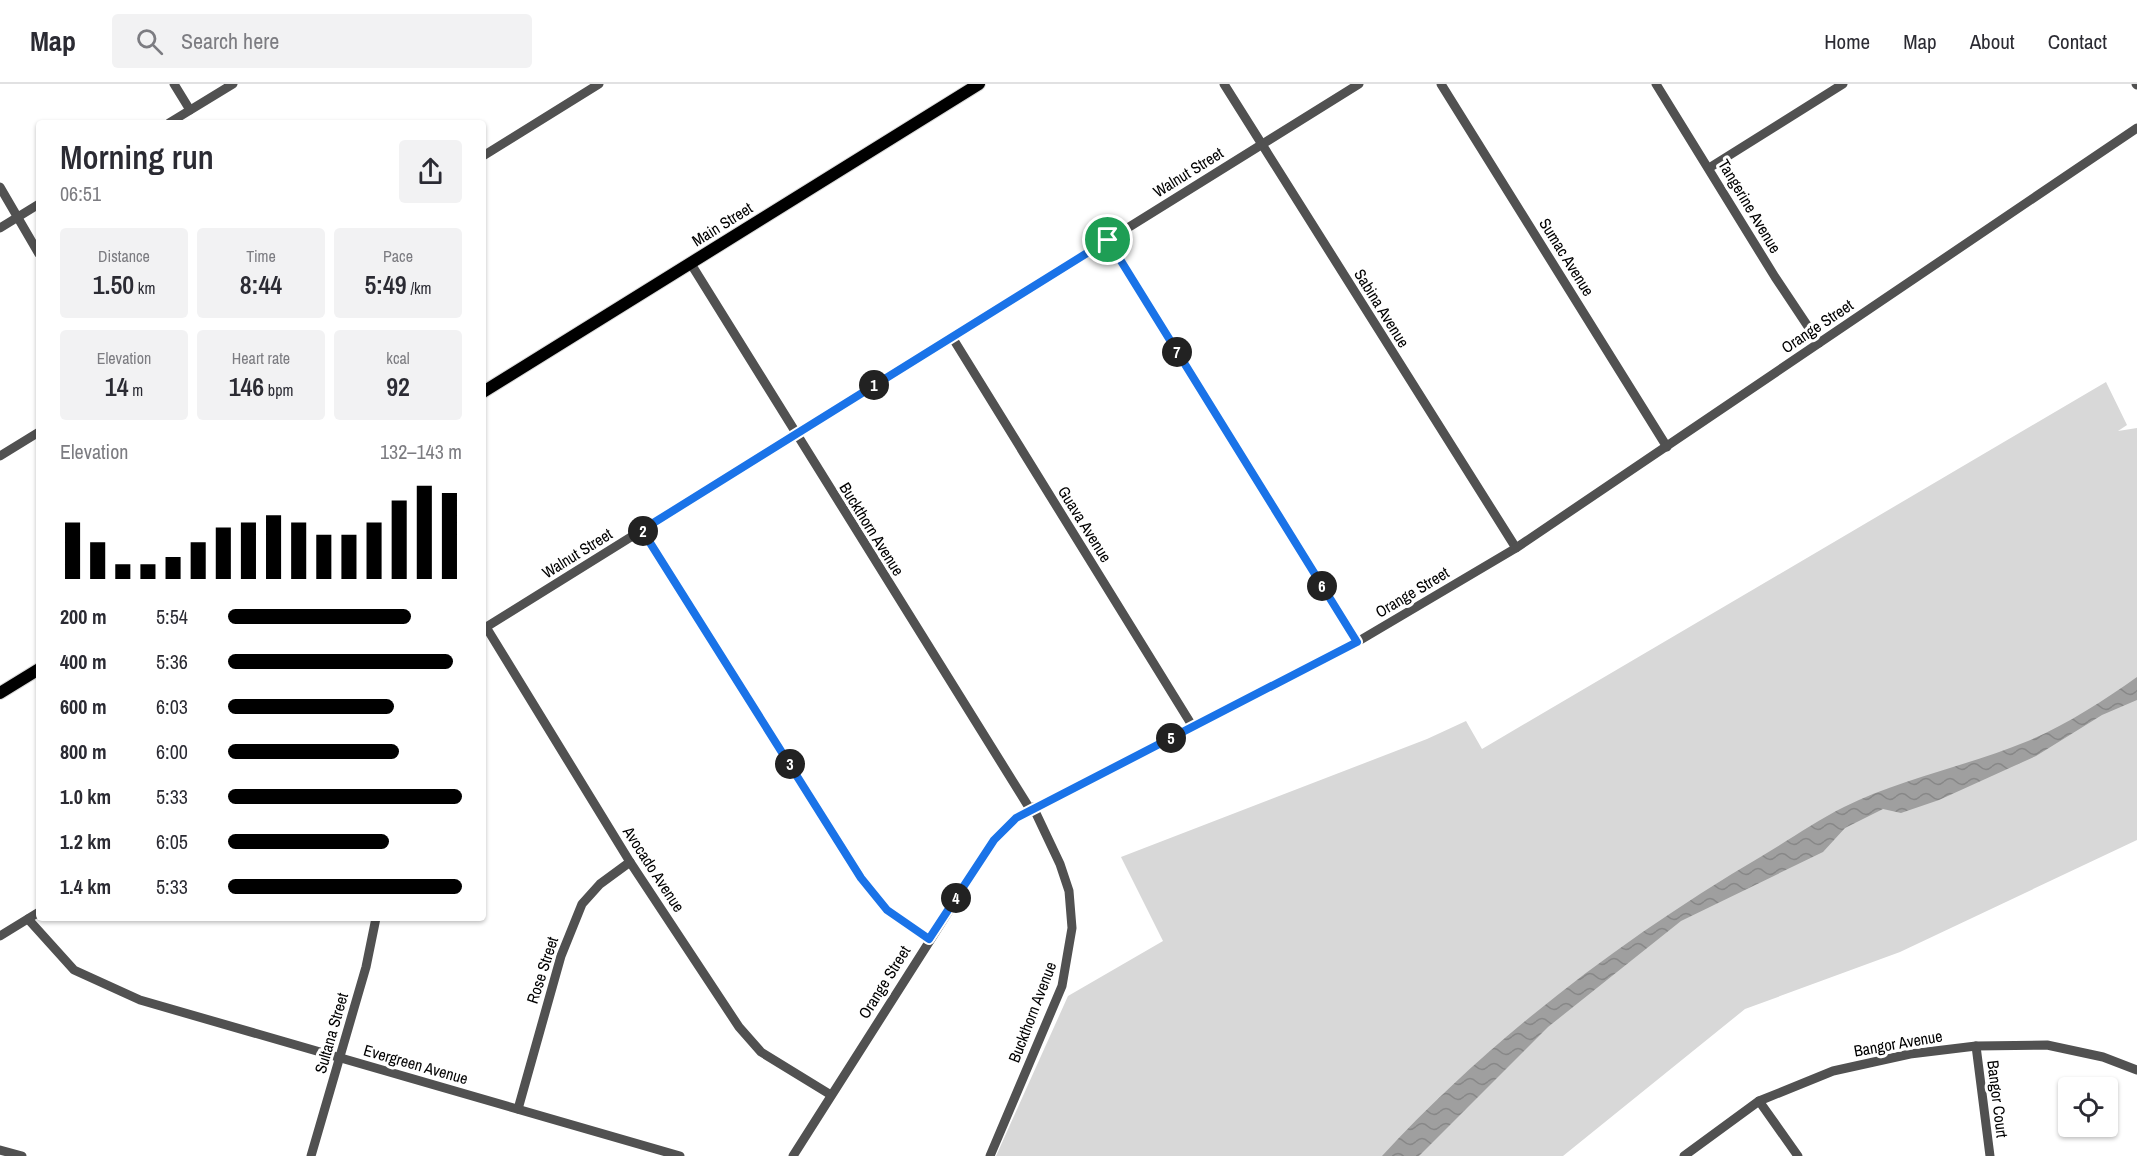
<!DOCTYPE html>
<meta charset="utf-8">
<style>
:root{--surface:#fff;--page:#f2f2f3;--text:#2b2b33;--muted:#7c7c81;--line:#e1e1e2;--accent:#000}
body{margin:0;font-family:"Archivo Narrow",sans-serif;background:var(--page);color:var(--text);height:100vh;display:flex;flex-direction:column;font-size:22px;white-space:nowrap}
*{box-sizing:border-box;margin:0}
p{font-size:20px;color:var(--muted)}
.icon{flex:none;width:33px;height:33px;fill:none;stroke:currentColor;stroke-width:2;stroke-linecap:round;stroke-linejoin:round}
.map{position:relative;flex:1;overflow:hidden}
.details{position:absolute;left:36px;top:36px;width:450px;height:801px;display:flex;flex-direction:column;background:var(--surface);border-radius:6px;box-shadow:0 2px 4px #0004}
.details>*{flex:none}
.controls{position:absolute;left:2058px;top:993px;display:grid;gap:12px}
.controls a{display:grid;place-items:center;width:60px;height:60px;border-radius:6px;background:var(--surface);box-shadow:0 2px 4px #0004;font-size:30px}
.pin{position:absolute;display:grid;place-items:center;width:51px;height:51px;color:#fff;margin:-26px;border:3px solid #fff;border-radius:50%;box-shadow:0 2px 6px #0007}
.km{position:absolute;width:30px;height:30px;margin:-15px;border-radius:50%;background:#222;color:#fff;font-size:16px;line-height:30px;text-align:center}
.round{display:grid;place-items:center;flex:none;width:63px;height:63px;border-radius:6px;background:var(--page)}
.head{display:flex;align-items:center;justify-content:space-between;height:102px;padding:0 24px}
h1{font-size:33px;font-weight:600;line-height:45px}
.metrics{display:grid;grid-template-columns:repeat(3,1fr);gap:9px;height:102px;padding:6px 24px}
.metrics div{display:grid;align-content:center;border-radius:6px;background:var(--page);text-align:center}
.metrics b{font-size:26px;font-weight:600}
.metrics small{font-size:16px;font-weight:400}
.metrics p{font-size:16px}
.chart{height:168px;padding:12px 24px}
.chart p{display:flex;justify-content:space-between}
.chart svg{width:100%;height:108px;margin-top:6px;stroke:var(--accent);stroke-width:6}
ul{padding:0 24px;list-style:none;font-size:20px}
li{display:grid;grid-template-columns:96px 72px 1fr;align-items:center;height:45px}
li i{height:15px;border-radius:8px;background:var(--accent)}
header{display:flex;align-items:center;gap:36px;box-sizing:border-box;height:84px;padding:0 30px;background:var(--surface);border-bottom:2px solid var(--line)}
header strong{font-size:28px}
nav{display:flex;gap:33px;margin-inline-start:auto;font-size:21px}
.search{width:420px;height:54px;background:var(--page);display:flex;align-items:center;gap:15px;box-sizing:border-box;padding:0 21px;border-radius:6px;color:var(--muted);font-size:22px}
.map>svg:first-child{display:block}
</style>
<header>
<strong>Map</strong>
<div class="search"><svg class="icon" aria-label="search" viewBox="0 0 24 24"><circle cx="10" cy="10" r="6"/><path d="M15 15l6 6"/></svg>Search here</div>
<nav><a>Home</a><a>Map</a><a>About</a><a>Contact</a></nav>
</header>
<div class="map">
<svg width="2137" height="1072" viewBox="0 0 2137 1072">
<defs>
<pattern id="water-waves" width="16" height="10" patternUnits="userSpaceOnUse" patternTransform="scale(1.5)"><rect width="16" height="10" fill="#9f9f9f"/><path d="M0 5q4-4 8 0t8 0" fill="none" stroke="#878787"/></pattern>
</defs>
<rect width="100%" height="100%" fill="#fff"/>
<path fill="#d8d8d8" d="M2106 298 2127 341 2118 347 2137 344V756L1900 868 1745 925 1563 1072H996L1068 912 1163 857 1121 773 1427 655 1466 637 1482 665Z"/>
<path fill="url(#water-waves)" d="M2137 593V616L2102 631 2036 672 1939 716 1901 729 1883 725 1845 744 1823 768 1681 837 1548 943 1419 1072H1382C1491 954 1624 853 1762 772 1789 756 1816 737 1844 723 1902 694 1968 682 2028 657 2066 641 2103 617 2137 593Z"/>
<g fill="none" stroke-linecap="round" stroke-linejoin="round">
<defs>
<g id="major">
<path d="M483 308 979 0"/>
<path d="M0 609 39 585"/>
</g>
</defs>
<use href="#major" stroke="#dbdbdb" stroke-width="14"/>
<g stroke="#515151" stroke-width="9">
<path d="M174 0 190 26"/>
<path d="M1224 0 1516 464"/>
<path d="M1441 0 1667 363"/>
<path d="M1656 0 1775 193 1819 259"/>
<path d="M2136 0 2137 1"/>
<path d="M169 39 233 0"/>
<path d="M483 72 599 0"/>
<path d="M1709 84 1843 0"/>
<path d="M0 103 39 170"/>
<path d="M0 144 39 120"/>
<path d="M1108 156 1357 558"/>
<path d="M691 180 1030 725"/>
<path d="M952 253 1193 643"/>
<path d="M0 372 39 348"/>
<path d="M642 446 862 794 887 826 929 855"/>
<path d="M486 543 630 778 739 943 761 968 831 1011"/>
<path d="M483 545 1359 0"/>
<path d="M28 835 74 886 140 916 680 1072"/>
<path d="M0 852 39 828"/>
<path d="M1976 962 1990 1072"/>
<path d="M1759 1017 1798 1072"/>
<path d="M518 1025 561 872 582 820 600 800 630 778"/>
<path d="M0 1066 22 1072"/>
<path d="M311 1072 366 883 376 834"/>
<path d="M793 1072 994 756 1016 734 1357 558 1516 464 2137 44"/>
<path d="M990 1072 1062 902 1072 844 1069 807 1060 780 1033 723"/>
<path d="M1684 1072 1759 1017 1833 987 1910 970 1976 962 2047 961 2103 973 2137 986"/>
</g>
<use href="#major" stroke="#000" stroke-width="12"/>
</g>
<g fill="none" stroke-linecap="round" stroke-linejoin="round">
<defs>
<path id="route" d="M1108 156 1357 558 1016 734 994 756 929 855 887 826 861 794 642 446Z"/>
</defs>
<use href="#route" stroke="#fff" stroke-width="12"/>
<use href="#route" stroke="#1a73e8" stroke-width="8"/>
</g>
<g text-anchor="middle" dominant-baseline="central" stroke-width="6" stroke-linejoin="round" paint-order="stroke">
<g font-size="16" fill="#000" stroke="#fff">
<text transform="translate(1188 88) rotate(-32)">Walnut Street</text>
<text transform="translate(1750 122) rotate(59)">Tangerine Avenue</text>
<text transform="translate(722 140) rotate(-32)">Main Street</text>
<text transform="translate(1567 173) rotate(58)">Sumac Avenue</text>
<text transform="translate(1382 224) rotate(58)">Sabina Avenue</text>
<text transform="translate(1817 242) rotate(-34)">Orange Street</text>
<text transform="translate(1085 440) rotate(58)">Guava Avenue</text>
<text transform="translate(872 445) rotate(58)">Buckthorn Avenue</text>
<text transform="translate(577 469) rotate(-32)">Walnut Street</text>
<text transform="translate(1412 508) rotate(-31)">Orange Street</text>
<text transform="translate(654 785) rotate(57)">Avocado Avenue</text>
<text transform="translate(542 886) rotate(-72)">Rose Street</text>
<text transform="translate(884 898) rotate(-58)">Orange Street</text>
<text transform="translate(1032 928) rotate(-69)">Buckthorn Avenue</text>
<text transform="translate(331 949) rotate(-74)">Sultana Street</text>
<text transform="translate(1898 959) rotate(-10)">Bangor Avenue</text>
<text transform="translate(416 980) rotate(16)">Evergreen Avenue</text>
<text transform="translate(1998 1015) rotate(83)">Bangor Court</text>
</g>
</g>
</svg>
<div class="controls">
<a><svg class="icon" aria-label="locate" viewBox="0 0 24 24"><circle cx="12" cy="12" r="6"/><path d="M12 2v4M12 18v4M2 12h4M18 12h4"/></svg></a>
</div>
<div class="pin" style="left:1108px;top:156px;background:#1e9e55"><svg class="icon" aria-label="arrive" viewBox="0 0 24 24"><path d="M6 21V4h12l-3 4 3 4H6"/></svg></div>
<b class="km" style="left:874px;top:301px">1</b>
<b class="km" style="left:643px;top:447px">2</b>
<b class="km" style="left:790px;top:680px">3</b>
<b class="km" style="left:956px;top:814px">4</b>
<b class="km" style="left:1171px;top:654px">5</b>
<b class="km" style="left:1322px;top:502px">6</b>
<b class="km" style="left:1177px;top:268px">7</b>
<section class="details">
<div class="head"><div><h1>Morning run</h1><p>06:51</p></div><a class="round"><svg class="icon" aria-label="share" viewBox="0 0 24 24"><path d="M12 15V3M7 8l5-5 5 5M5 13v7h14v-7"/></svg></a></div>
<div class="metrics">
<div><p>Distance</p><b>1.50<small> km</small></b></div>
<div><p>Time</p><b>8:44</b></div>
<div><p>Pace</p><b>5:49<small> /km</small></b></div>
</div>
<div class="metrics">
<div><p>Elevation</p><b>14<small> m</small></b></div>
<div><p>Heart rate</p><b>146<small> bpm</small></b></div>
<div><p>kcal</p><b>92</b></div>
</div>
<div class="chart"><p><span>Elevation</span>132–143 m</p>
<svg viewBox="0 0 160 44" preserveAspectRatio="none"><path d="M5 44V21M15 44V29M25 44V38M35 44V38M45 44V35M55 44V29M65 44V23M75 44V21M85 44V18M95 44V21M105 44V26M115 44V26M125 44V21M135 44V12M145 44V6M155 44V9"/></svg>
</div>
<ul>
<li><b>200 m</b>5:54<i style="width:78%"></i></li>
<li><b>400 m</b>5:36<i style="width:96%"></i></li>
<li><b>600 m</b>6:03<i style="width:71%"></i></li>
<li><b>800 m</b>6:00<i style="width:73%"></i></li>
<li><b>1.0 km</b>5:33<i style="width:100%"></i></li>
<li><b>1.2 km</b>6:05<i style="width:69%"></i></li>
<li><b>1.4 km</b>5:33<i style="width:100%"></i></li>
</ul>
</section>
</div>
